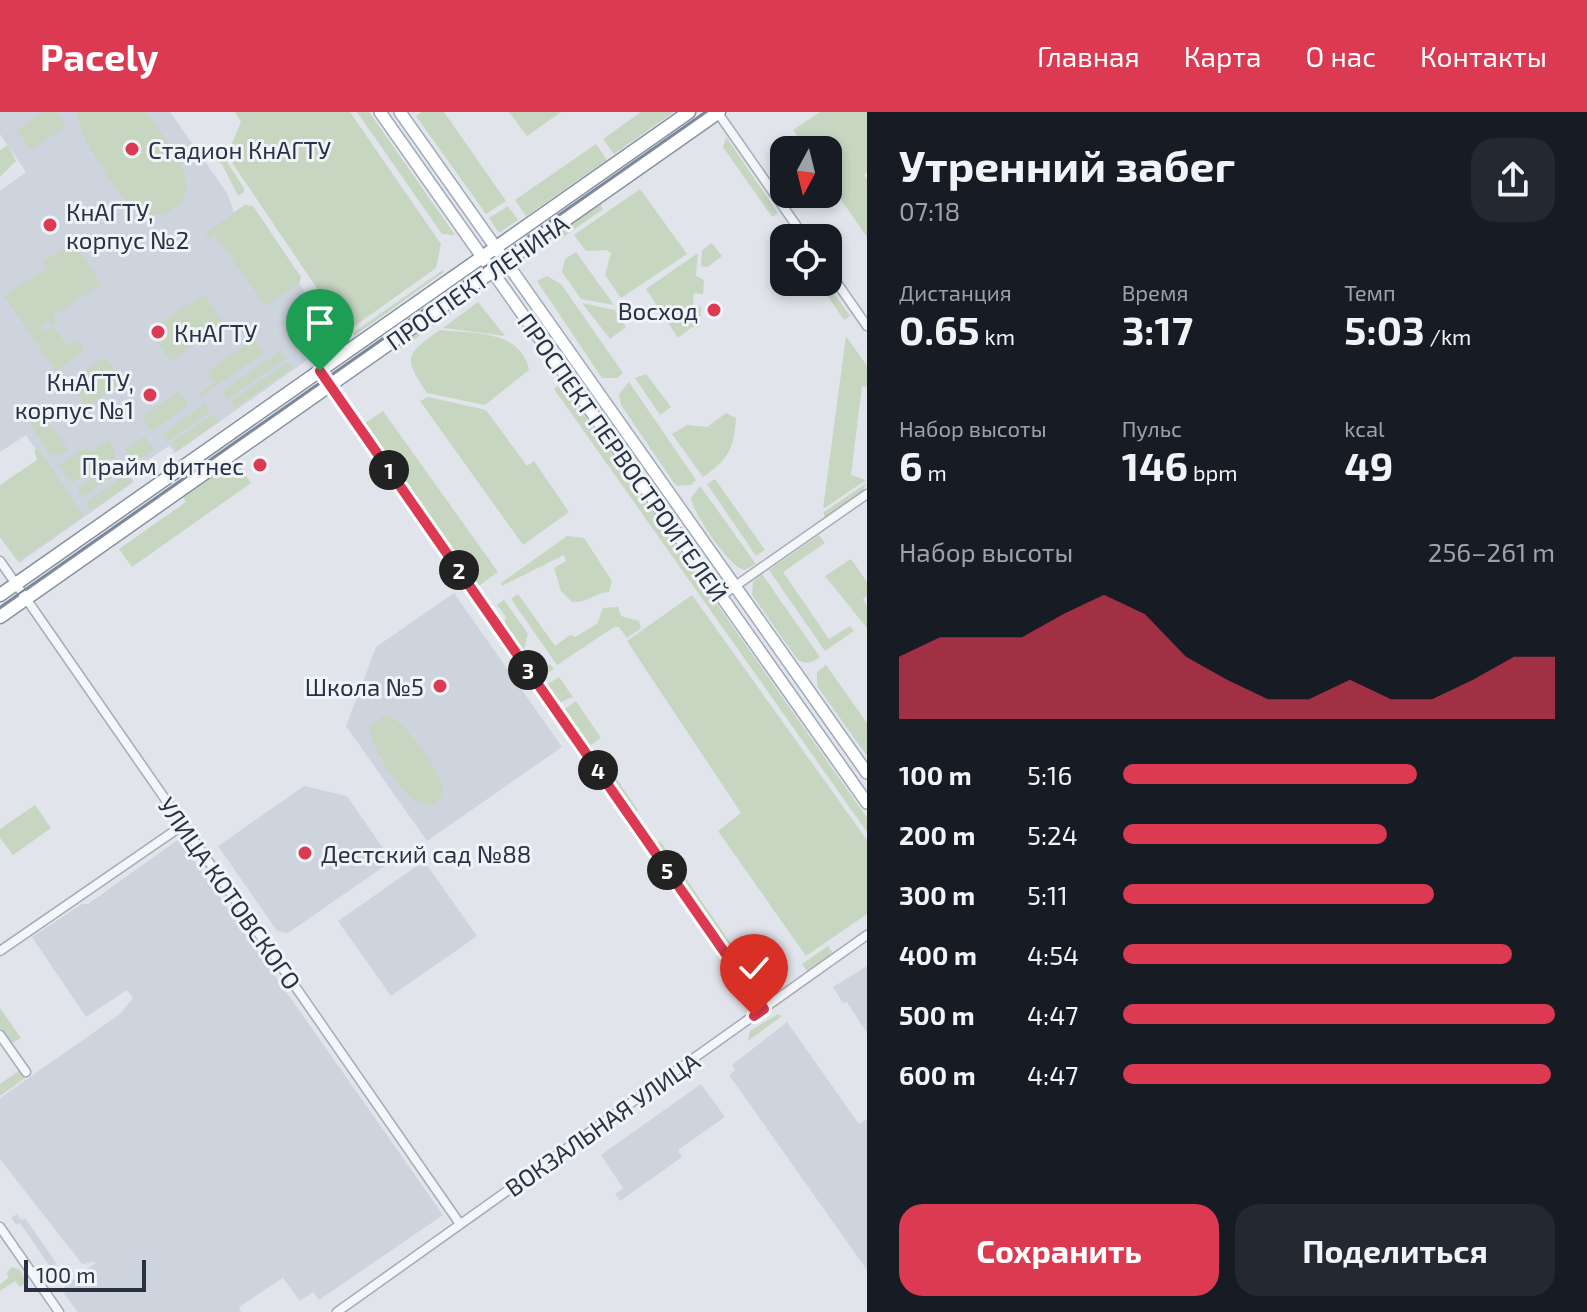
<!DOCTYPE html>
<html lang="ru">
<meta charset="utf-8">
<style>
:root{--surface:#171b24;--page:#242831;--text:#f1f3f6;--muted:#9ea1a6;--accent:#dc3952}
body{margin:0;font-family:"Exo 2",sans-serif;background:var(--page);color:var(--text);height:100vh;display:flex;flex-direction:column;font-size:30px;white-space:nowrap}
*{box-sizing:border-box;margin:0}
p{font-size:26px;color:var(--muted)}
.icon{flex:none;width:44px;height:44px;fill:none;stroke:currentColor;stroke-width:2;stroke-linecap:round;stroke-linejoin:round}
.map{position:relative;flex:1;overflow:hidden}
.details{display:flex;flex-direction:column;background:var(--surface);width:720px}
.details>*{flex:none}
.needle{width:52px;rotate:187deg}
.buttons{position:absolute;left:770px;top:24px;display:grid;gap:16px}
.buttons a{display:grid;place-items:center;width:72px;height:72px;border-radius:16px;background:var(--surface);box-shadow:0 4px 12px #0003;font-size:40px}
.scale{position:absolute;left:24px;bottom:20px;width:122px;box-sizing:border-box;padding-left:8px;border:4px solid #273244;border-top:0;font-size:22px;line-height:28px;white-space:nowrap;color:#273244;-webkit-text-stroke:6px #f0f4f8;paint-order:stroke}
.pin{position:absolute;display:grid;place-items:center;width:68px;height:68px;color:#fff;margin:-82px -34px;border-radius:50% 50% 50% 0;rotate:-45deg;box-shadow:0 0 8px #0007}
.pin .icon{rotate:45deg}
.km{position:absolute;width:40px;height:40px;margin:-20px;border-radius:50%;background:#222;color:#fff;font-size:22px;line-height:40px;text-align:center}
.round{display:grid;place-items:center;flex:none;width:84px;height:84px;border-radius:24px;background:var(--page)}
.summary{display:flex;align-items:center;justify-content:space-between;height:136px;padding:0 32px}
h1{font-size:44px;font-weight:700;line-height:60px}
.figures{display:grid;grid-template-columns:repeat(3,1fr);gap:12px;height:136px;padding:8px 32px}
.figures div{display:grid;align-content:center}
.figures b{font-size:40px;font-weight:700}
.figures small{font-size:22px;font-weight:400}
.figures p{font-size:22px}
.chart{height:224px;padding:16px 32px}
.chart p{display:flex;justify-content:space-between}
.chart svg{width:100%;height:144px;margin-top:8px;fill:var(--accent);opacity:.7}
.cta{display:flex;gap:16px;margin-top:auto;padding:16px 32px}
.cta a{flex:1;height:92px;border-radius:24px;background:var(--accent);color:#fff;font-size:32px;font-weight:700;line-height:92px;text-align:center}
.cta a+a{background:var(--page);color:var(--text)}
ul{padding:0 32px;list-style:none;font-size:26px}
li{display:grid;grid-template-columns:128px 96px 1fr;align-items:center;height:60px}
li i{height:20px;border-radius:10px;background:var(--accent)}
header{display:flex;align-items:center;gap:48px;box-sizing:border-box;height:112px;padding:0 40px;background:var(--accent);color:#fff}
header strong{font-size:38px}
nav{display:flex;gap:44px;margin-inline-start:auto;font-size:28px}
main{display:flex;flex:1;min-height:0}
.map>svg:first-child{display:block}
</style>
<header>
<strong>Pacely</strong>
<nav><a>Главная</a><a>Карта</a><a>О нас</a><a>Контакты</a></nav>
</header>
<main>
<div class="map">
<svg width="867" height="1200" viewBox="0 0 867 1200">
<rect width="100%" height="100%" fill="#e1e5eb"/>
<g fill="#ced4dd">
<path d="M0 0H170L227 81 234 100 245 93 310 187 314 185 321 194 305 205 326 235 175 341 169 334 128 361 134 370 19 451 0 425 43 348 26 323 0 340V79L26 60 0 22Z"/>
<path d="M454 481 562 635 427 729 346 614 376 535Z"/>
<path d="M304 674 347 684 392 749 288 821 277 819 218 734Z"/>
<path d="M179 727 443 1103 319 1188 313 1180 300 1189 283 1166 239 1195 241 1200H78L61 1178 96 1150 82 1152 0 1047V986L120 902 133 886 127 878 86 905 32 825 82 792H88Z"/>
<path d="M424 749 477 824 391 884 338 809Z"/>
<path d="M867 854V921L847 890 843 891 833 875Z"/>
<path d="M787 910 859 1012 867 1007V1158L729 963 735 958 732 953Z"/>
<path d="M701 972 725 1005 678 1038 682 1045 620 1089 615 1082 623 1076 601 1043Z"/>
<path d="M17 1102 21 1108 25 1106 57 1152 51 1156 20 1111 16 1113 11 1106Z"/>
</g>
<g fill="#c6d6c1">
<path d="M44 0H56L66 14 31 38 17 18Z"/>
<path d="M77 0H146C163 24 213 78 168 100 158 104 147 104 138 99 120 89 76 20 77 0Z"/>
<path d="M235 0H350L441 132 436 156 349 218H345L227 43 241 10Z"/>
<path d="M357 0H369L455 123 442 122Z"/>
<path d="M422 0H444L506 89 486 102 416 4Z"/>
<path d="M509 0H561L527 24Z"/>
<path d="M641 0H674L614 42 603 27Z"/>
<path d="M820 0H867V60L864 63 867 67V125L828 69V38H807L793 18Z"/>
<path d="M726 25 778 101 772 105 723 35Z"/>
<path d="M596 32 607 48 526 104 515 88Z"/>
<path d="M8 33 16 49 0 65V38Z"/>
<path d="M223 44 244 76V80L238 84 222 52 216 49Z"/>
<path d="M640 77 687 142 621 186 605 163 611 141 607 138 586 139 574 123Z"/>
<path d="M600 92 603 97 559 128 556 123Z"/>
<path d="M245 93 253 94 301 165 299 171 265 194 215 123 209 127 205 121Z"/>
<path d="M508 94 518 108 499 121 489 106Z"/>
<path d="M73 130 101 172 53 204 56 210 52 213 49 208 41 213 44 219 53 214 67 233 77 228 84 238 56 259 4 184 47 156 43 150Z"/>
<path d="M712 131 722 144 708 155 701 154 702 138Z"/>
<path d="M576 140 614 193 581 187 562 160 565 147Z"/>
<path d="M698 141 696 164 704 168 703 182 694 181 693 193 701 195 700 215H692L678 226 646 177Z"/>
<path d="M443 158 444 160 354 224 353 221Z"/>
<path d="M547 164 561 172 623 261 617 266H602L537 169Z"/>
<path d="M818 170H826L850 204 844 208Z"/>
<path d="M204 182 224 213 170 249 150 218Z"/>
<path d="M470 182 473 186 396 240V234Z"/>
<path d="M478 190 505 224 443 216Z"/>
<path d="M582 191 615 198 626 215 610 227Z"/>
<path d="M440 218C472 222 521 217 529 258L485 293 427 281C403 246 405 242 440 218Z"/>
<path d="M846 224 867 254V275L862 274 851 363 866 368 823 397Z"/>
<path d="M254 227 264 241 200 285 198 283 214 271 207 260Z"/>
<path d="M280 239 285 247 227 287 222 280Z"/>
<path d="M105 245 122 270 87 295 69 269Z"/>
<path d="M288 250 292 256 235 296 230 290Z"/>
<path d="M646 262 671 295 660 303 635 266Z"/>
<path d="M629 270 696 368 691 373 677 374 674 371 621 293 619 282Z"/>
<path d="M562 271 867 706V720L554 277Z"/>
<path d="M179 279 188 293 152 319 142 305Z"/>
<path d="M347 285 365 311 383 299 498 460 476 476 344 287Z"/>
<path d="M428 285 486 298 527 354 534 349 569 400 523 433 420 289Z"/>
<path d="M205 292 210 300 168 329 163 322Z"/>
<path d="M39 296 67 336V339L51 344 28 308 27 302Z"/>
<path d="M726 301 736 306C734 337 728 348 703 365L672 322 687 313 707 315Z"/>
<path d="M213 302 219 309 177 339 171 331Z"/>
<path d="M145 324 154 338 134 351 124 338Z"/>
<path d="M109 327 116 345 72 371 59 353 86 335 91 340Z"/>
<path d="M39 337 83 404 20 448 16 447 0 425V373L37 348 34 338Z"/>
<path d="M235 347 251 371 132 455 119 437 186 390 183 384Z"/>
<path d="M118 349 124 358 81 385 77 376Z"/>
<path d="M127 362 132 370 92 398 87 396V389Z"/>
<path d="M715 367 765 438 756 444 707 372Z"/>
<path d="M865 372 864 380 824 407V400Z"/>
<path d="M700 374 756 452 744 458C729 455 693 401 691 386Z"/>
<path d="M819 423 825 431 783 460 829 527 850 514 854 519 825 539 769 458Z"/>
<path d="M567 424 584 426 612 469 609 480C594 481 587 491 572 490L561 479 554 456 566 449 564 443 502 474 501 471Z"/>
<path d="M851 447 867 470V484L863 487 867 494V516L825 464Z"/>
<path d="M762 462 820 545C812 551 807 553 798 548L752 483 753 470Z"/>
<path d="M518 482 555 534 570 523 575 525 597 512 603 496 618 495 621 504 639 509 641 516 627 526 619 515H614L557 553 511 487Z"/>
<path d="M692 483 867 728V802L806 844 718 719 741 701 627 529Z"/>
<path d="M504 488 528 522 522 544 503 517 506 505 497 493Z"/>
<path d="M526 550 551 553 554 557 538 567Z"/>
<path d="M826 553 867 611V644L817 574V560Z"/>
<path d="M559 565 573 585 556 592 543 575Z"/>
<path d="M576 589 601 626 587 636 563 603 565 597Z"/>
<path d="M385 603C403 605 442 661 443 679 425 728 366 633 370 614Z"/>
<path d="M605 650 638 698 632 702 599 654Z"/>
<path d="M35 693 51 716 13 743 0 726V717Z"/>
<path d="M660 729 761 875 755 879 654 734Z"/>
<path d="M828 834 833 841 807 859 802 852Z"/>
<path d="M0 896 21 926 11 932 0 916Z"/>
<path d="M778 902 782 904 748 929 750 919Z"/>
<path d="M20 958 25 966 0 984V972Z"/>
<path d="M12 1155 20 1158 27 1171 20 1175 15 1169 0 1179V1172L8 1166 7 1160Z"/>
</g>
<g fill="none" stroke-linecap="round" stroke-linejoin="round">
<defs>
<g id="minor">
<path d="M718 1 805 126"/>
<path d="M828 158 867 214"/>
<path d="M320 259 764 897"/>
<path d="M0 449 460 1112"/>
<path d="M721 484 867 382"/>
<path d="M0 839 183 713"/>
<path d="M0 923 26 960"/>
<path d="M0 1115 59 1200"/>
<path d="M337 1200 867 823"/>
</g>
<g id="major">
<path d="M380 0 867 691"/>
<path d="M400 0 867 661"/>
</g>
<g id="highway">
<path d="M0 483 689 0"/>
<path d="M0 505 719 0"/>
</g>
</defs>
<use href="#minor" stroke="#a5acb6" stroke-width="11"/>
<use href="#major" stroke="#9fa9b8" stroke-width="14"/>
<use href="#highway" stroke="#8692a3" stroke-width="15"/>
<use href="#minor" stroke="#f4f6f9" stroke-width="8"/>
<use href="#major" stroke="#fff" stroke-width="11"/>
<use href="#highway" stroke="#fff" stroke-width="12"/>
<path stroke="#788496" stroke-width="2" d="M0 495 705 0"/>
</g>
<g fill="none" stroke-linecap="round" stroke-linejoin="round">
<defs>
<path id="route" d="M320 259 764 897 754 904"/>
</defs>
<use href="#route" stroke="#fff" stroke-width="16"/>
<use href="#route" stroke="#dc3952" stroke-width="10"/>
</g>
<g fill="#dc3952" stroke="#f0f4f8" stroke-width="3">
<circle cx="132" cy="37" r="8"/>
<circle cx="50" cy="113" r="8"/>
<circle cx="714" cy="198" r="8"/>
<circle cx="158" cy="220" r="8"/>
<circle cx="150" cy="283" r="8"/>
<circle cx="260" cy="353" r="8"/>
<circle cx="440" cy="574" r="8"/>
<circle cx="305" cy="741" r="8"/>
</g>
<g text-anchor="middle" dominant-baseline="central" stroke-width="6" stroke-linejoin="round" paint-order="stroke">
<g font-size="24" fill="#273244" stroke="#f0f4f8" text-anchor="start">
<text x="148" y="37">Стадион КнАГТУ</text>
<text x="66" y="99">КнАГТУ,<tspan x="66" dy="28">корпус №2</tspan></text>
<text x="698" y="198" text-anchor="end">Восход</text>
<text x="174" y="220">КнАГТУ</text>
<text x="134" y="269" text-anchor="end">КнАГТУ,<tspan x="134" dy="28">корпус №1</tspan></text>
<text x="244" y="353" text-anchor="end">Прайм фитнес</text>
<text x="424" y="574" text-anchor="end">Школа №5</text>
<text x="321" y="741">Дестский сад №88</text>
</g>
<g font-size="24" fill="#273244" stroke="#f0f4f8">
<text transform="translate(477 170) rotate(-35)">ПРОСПЕКТ ЛЕНИНА</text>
<text transform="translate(623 345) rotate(55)">ПРОСПЕКТ ПЕРВОСТРОИТЕЛЕЙ</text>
<text transform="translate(230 781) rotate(55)">УЛИЦА КОТОВСКОГО</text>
<text transform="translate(602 1012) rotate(-35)">ВОКЗАЛЬНАЯ УЛИЦА</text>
</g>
</g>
</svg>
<div class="buttons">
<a><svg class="needle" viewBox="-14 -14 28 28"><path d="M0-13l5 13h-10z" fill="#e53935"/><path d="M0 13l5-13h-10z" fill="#9ea1a6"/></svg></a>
<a><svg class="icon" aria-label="locate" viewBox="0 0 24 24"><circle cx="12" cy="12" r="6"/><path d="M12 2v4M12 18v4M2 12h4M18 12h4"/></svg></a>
</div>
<div class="scale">100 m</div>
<div class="pin" style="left:320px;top:259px;background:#1e9e55"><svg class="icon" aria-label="arrive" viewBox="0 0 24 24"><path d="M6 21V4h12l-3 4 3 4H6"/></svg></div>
<div class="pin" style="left:754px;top:904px;background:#d93025"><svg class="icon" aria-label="check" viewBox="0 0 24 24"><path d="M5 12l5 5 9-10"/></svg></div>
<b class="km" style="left:389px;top:358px">1</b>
<b class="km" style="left:459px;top:458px">2</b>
<b class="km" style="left:528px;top:558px">3</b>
<b class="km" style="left:598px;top:658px">4</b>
<b class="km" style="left:667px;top:758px">5</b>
</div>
<section class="details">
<div class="summary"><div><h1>Утренний забег</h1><p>07:18</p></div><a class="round"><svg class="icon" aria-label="share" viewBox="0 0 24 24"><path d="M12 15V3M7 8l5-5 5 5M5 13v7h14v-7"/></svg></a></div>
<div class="figures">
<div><p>Дистанция</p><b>0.65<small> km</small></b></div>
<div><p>Время</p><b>3:17</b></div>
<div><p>Темп</p><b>5:03<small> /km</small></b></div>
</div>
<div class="figures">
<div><p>Набор высоты</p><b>6<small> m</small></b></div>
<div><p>Пульс</p><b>146<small> bpm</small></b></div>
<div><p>kcal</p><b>49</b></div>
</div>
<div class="chart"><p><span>Набор высоты</span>256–261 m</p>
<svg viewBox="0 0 160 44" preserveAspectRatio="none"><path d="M0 44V25L10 19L20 19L30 19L40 12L50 6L60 12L70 25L80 32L90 38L100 38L110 32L120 38L130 38L140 32L150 25L160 25V44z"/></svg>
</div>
<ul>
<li><b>100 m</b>5:16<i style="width:68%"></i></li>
<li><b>200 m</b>5:24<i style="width:61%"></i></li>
<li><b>300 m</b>5:11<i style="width:72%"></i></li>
<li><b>400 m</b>4:54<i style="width:90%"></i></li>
<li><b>500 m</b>4:47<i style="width:100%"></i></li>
<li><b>600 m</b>4:47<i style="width:99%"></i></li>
</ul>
<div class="cta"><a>Сохранить</a><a>Поделиться</a></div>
</section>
</main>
